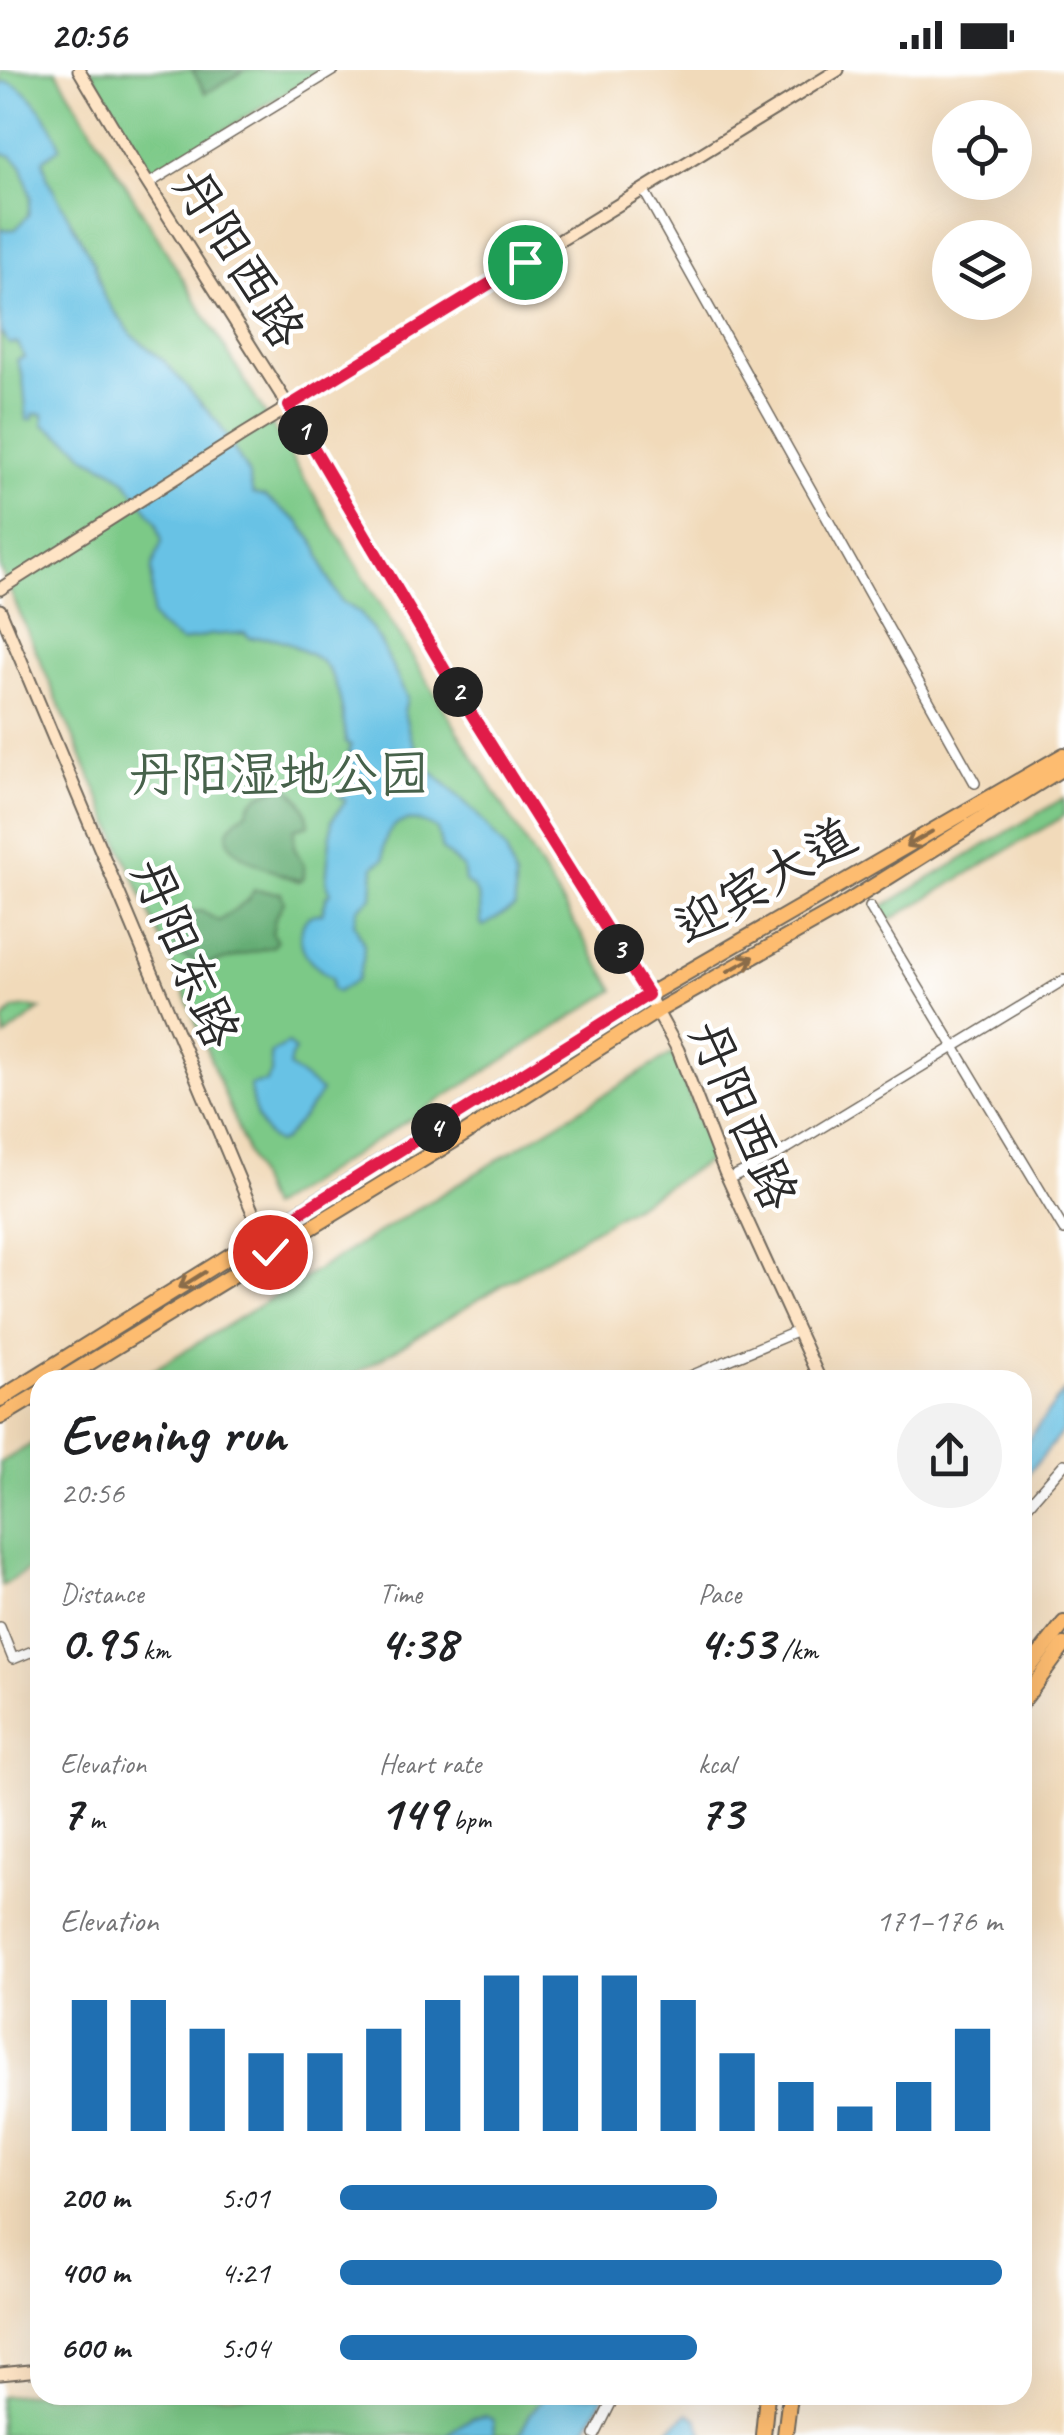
<!DOCTYPE html>
<meta charset="utf-8">
<style>
:root{--surface:#fff;--page:#f2f2f2;--text:#202124;--muted:#757577;--accent:#1f6fb2}
body{margin:0;font-family:Caveat,"LXGW WenKai TC",sans-serif;background:var(--page);color:var(--text);height:100vh;display:flex;flex-direction:column;font-size:38px;white-space:nowrap}
*{box-sizing:border-box;margin:0}
p{font-size:32px;color:var(--muted)}
.icon{flex:none;width:55px;height:55px;fill:none;stroke:currentColor;stroke-width:2;stroke-linecap:round;stroke-linejoin:round}
.map{position:relative;flex:1;overflow:hidden}
.details{position:absolute;left:30px;top:1300px;width:1002px;height:1035px;display:flex;flex-direction:column;background:var(--surface);border-radius:30px;box-shadow:0 10px 40px #0002}
.details>*{flex:none}
.fabs{position:absolute;left:932px;top:30px;display:grid;gap:20px}
.fabs a{display:grid;place-items:center;width:100px;height:100px;border-radius:50%;background:var(--surface);box-shadow:0 10px 40px #0002;font-size:50px}
.pin{position:absolute;display:grid;place-items:center;width:85px;height:85px;color:#fff;margin:-42px;border:5px solid #fff;border-radius:50%;box-shadow:0 2px 10px #0007}
.km{position:absolute;width:50px;height:50px;margin:-25px;border-radius:50%;background:#222;color:#fff;font-size:28px;line-height:50px;text-align:center}
.round{display:grid;place-items:center;flex:none;width:105px;height:105px;border-radius:52px;background:var(--page)}
.head{display:flex;align-items:center;justify-content:space-between;height:170px;padding:0 30px}
h1{font-size:55px;font-weight:700;line-height:75px}
.metrics{display:grid;grid-template-columns:repeat(3,1fr);gap:15px;height:170px;padding:10px 30px}
.metrics div{display:grid;align-content:center}
.metrics b{font-size:50px;font-weight:700}
.metrics small{font-size:28px;font-weight:400}
.metrics p{font-size:28px}
.chart{height:280px;padding:20px 30px}
.chart p{display:flex;justify-content:space-between}
.chart svg{width:100%;height:180px;margin-top:10px;stroke:var(--accent);stroke-width:6}
ul{padding:0 30px;list-style:none;font-size:32px}
li{display:grid;grid-template-columns:160px 120px 1fr;align-items:center;height:75px}
li i{height:25px;border-radius:12px;background:var(--accent)}
.status{display:flex;justify-content:space-between;align-items:center;height:70px;padding:0 50px;background:var(--surface);direction:ltr}
.status svg{height:28px;fill:currentColor}
.map>svg:first-child{display:block}
</style>
<div class="status"><b>20:56</b><svg viewBox="0 0 49 12"><path d="M0 12V9h3v3zM5 12V6h3v6zM10 12V3h3v9zM15 12V0h3v12zM26 1h20v11H26zM47 4h2v5h-2z"/></svg></div>
<div class="map">
<svg width="1064" height="2365" viewBox="0 0 1064 2365">
<rect width="100%" height="100%" fill="#fff"/>
<filter id="ink" filterUnits="userSpaceOnUse"><feTurbulence type="fractalNoise" baseFrequency=".01" numOctaves="2"/><feDisplacementMap in="SourceGraphic" scale="20" xChannelSelector="R" yChannelSelector="G"/><feConvolveMatrix kernelMatrix="1 2 1 2 8 2 1 2 1" color-interpolation-filters="sRGB"/></filter>
<filter id="wash" filterUnits="userSpaceOnUse"><feTurbulence type="fractalNoise" baseFrequency=".0048" numOctaves="4" result="noise"/><feDisplacementMap in="SourceGraphic" scale="40" xChannelSelector="R" yChannelSelector="G"/><feGaussianBlur stdDeviation="2.25" result="paint"/><feColorMatrix in="noise" values="0 0 0 0 0 0 0 0 0 0 0 0 0 0 0 0 0 1.4 0 .05"/><feComposite in="paint" operator="in"/></filter>
<g filter="url(#wash)">
<rect width="100%" height="100%" fill="#f1daba"/>
<g fill="#7cc987" stroke="#547a59" stroke-width="2.5">
<path d="M0 0H56L615 920 269 1138 188 932 0 498Z"/>
<path d="M90 0H323L152 105Z"/>
<path d="M1064 728V746L887 852 879 839Z"/>
<path d="M28 937 41 939 5 967 3 951 14 939Z"/>
<path d="M673 983 713 1088 345 1310H137Z"/>
<path d="M40 1369V1493L2 1516 0 1393Z"/>
<path d="M40 2323V2325H545L540 2365H0V2326Z"/>
</g>
<g fill="#65ad74" stroke="#486c50" stroke-width="2.5">
<path d="M192 0H246L206 23Z"/>
<path d="M285 715C300 726 307 737 309 755L294 759V777L304 796V807L299 811C274 801 195 778 242 745 252 738 244 743 251 733 258 724 274 719 285 715Z"/>
<path d="M254 820 281 823 284 832 275 848 272 864 277 871 274 876 206 895 177 884 176 862 186 842 201 841 219 851 249 829Z"/>
</g>
<g fill="#67c2e5" stroke="#497688" stroke-width="2.5">
<path d="M6 12C29 15 54 56 60 77L43 90 48 110 94 193 104 227 132 265 164 291 219 354 248 403 253 424 265 427 299 452 317 477 326 504 341 531 360 543 380 571 407 628 404 642 410 666 423 693 475 742 506 780 515 808V837L487 854 483 856 481 853C480 836 482 821 465 812L463 797C453 792 450 785 442 780L437 759C407 741 381 753 384 789L374 796 372 827 358 838 354 853 364 875 363 891 357 910 337 922 332 919V908C316 898 298 883 301 863 303 848 307 845 322 843L327 826 331 823 326 811 332 750 345 732V729L340 728 351 703V684L348 682 351 675 346 673C344 649 340 609 322 592 316 587 308 583 301 580 280 567 273 567 250 568L245 563 209 565 181 572 158 555 152 546V497L162 471 156 451 127 412 113 400 86 387 74 374 44 355 43 344H33V349L27 350 23 308 17 290 24 287 18 273 9 274 0 261V160L16 159 28 145 31 127 21 94 12 86 0 82V14Z"/>
<path d="M288 974 295 981 291 987 289 997 321 1021 317 1029 284 1070 277 1073C260 1064 251 1034 250 1015L266 1012 271 1004V983Z"/>
<path d="M1064 1321V1360L1023 1410V1376Z"/>
<path d="M546 2325H605L582 2365H519L531 2343Z"/>
<path d="M688 2343 697 2348 704 2365H663Z"/>
<path d="M486 2346 493 2350 494 2365H445L472 2348Z"/>
</g>
</g>
<g filter="url(#ink)">
<g fill="none" stroke-linecap="round" stroke-linejoin="round">
<defs>
<g id="street">
<path d="M148 114 334 0"/>
<path d="M643 119 975 713"/>
<path d="M870 837 1064 1160"/>
<path d="M728 1109 775 1086 1064 910"/>
<path d="M681 1310 798 1261"/>
<path d="M1022 1442 1064 1394"/>
<path d="M0 1557 13 1589 40 1578"/>
<path d="M595 2365 615 2325"/>
</g>
<g id="secondary">
<path d="M79 0 128 82 289 337 462 629 648 925 678 980 725 1102 820 1310"/>
<path d="M0 519 243 365 838 0"/>
<path d="M0 540 277 1200"/>
<path d="M0 2304 40 2300"/>
</g>
<g id="primary">
<path d="M61 1310 453 1071 657 941 834 841 1064 697"/>
<path d="M0 1329 648 925 1064 685"/>
<path d="M0 1347 40 1323"/>
<path d="M1022 1607 1064 1553"/>
<path d="M1022 1632 1064 1575"/>
<path d="M763 2365 767 2325"/>
<path d="M785 2365 790 2325"/>
</g>
</defs>
<use href="#street" stroke="#70685d" stroke-width="12"/>
<use href="#secondary" stroke="#70685d" stroke-width="15"/>
<use href="#primary" stroke="#70685d" stroke-width="18"/>
<use href="#street" stroke="#fff" stroke-width="9"/>
<use href="#secondary" stroke="#fee4c5" stroke-width="11"/>
<use href="#primary" stroke="#fdbc6f" stroke-width="14"/>
</g>
<defs><path id="oneway-shaft" d="M-6 0H5M1.5-3L5.5 0L1.5 3" fill="none" stroke-width="1.6" stroke-linecap="round" stroke-linejoin="round" transform="scale(2.5)"/></defs>
<g stroke="#8a6c4a">
<use href="#oneway-shaft" transform="translate(919 769) rotate(150)"/>
<use href="#oneway-shaft" transform="translate(741 894) rotate(-29)"/>
<use href="#oneway-shaft" transform="translate(192 1210) rotate(148)"/>
</g>
</g>
<g fill="none" stroke-linecap="round" stroke-linejoin="round" filter="url(#ink)">
<defs>
<path id="route" d="M270 1182 263 1166 648 925 462 629 289 336 525 192"/>
</defs>
<use href="#route" stroke="#fff" stroke-width="20"/>
<use href="#route" stroke="#e11d48" stroke-width="12"/>
</g>
<g text-anchor="middle" dominant-baseline="central" stroke-width="9" stroke-linejoin="round" paint-order="stroke">
<g font-size="50" fill="#2b2b2b" stroke="#fff">
<text transform="translate(239 188) rotate(58)">丹阳西路</text>
<text transform="translate(765 811) rotate(-30)">迎宾大道</text>
<text transform="translate(185 883) rotate(67)">丹阳东路</text>
<text transform="translate(743 1045) rotate(67)">丹阳西路</text>
</g>
<g font-size="50" fill="#47624b" stroke="#fff">
<text x="279" y="704">丹阳湿地公园</text>
</g>
</g>
</svg>
<div class="fabs">
<a><svg class="icon" aria-label="locate" viewBox="0 0 24 24"><circle cx="12" cy="12" r="6"/><path d="M12 2v4M12 18v4M2 12h4M18 12h4"/></svg></a>
<a><svg class="icon" aria-label="layers" viewBox="0 0 24 24"><path d="M12 4l9 5-9 5-9-5zM3 14l9 5 9-5"/></svg></a>
</div>
<div class="pin" style="left:525px;top:192px;background:#1e9e55"><svg class="icon" aria-label="arrive" viewBox="0 0 24 24"><path d="M6 21V4h12l-3 4 3 4H6"/></svg></div>
<div class="pin" style="left:270px;top:1182px;background:#d93025"><svg class="icon" aria-label="check" viewBox="0 0 24 24"><path d="M5 12l5 5 9-10"/></svg></div>
<b class="km" style="left:303px;top:360px">1</b>
<b class="km" style="left:458px;top:622px">2</b>
<b class="km" style="left:619px;top:879px">3</b>
<b class="km" style="left:436px;top:1058px">4</b>
<section class="details">
<div class="head"><div><h1>Evening run</h1><p>20:56</p></div><a class="round"><svg class="icon" aria-label="share" viewBox="0 0 24 24"><path d="M12 15V3M7 8l5-5 5 5M5 13v7h14v-7"/></svg></a></div>
<div class="metrics">
<div><p>Distance</p><b>0.95<small> km</small></b></div>
<div><p>Time</p><b>4:38</b></div>
<div><p>Pace</p><b>4:53<small> /km</small></b></div>
</div>
<div class="metrics">
<div><p>Elevation</p><b>7<small> m</small></b></div>
<div><p>Heart rate</p><b>149<small> bpm</small></b></div>
<div><p>kcal</p><b>73</b></div>
</div>
<div class="chart"><p><span>Elevation</span>171–176 m</p>
<svg viewBox="0 0 160 44" preserveAspectRatio="none"><path d="M5 44V12M15 44V12M25 44V19M35 44V25M45 44V25M55 44V19M65 44V12M75 44V6M85 44V6M95 44V6M105 44V12M115 44V25M125 44V32M135 44V38M145 44V32M155 44V19"/></svg>
</div>
<ul>
<li><b>200 m</b>5:01<i style="width:57%"></i></li>
<li><b>400 m</b>4:21<i style="width:100%"></i></li>
<li><b>600 m</b>5:04<i style="width:54%"></i></li>
</ul>
</section>
</div>
